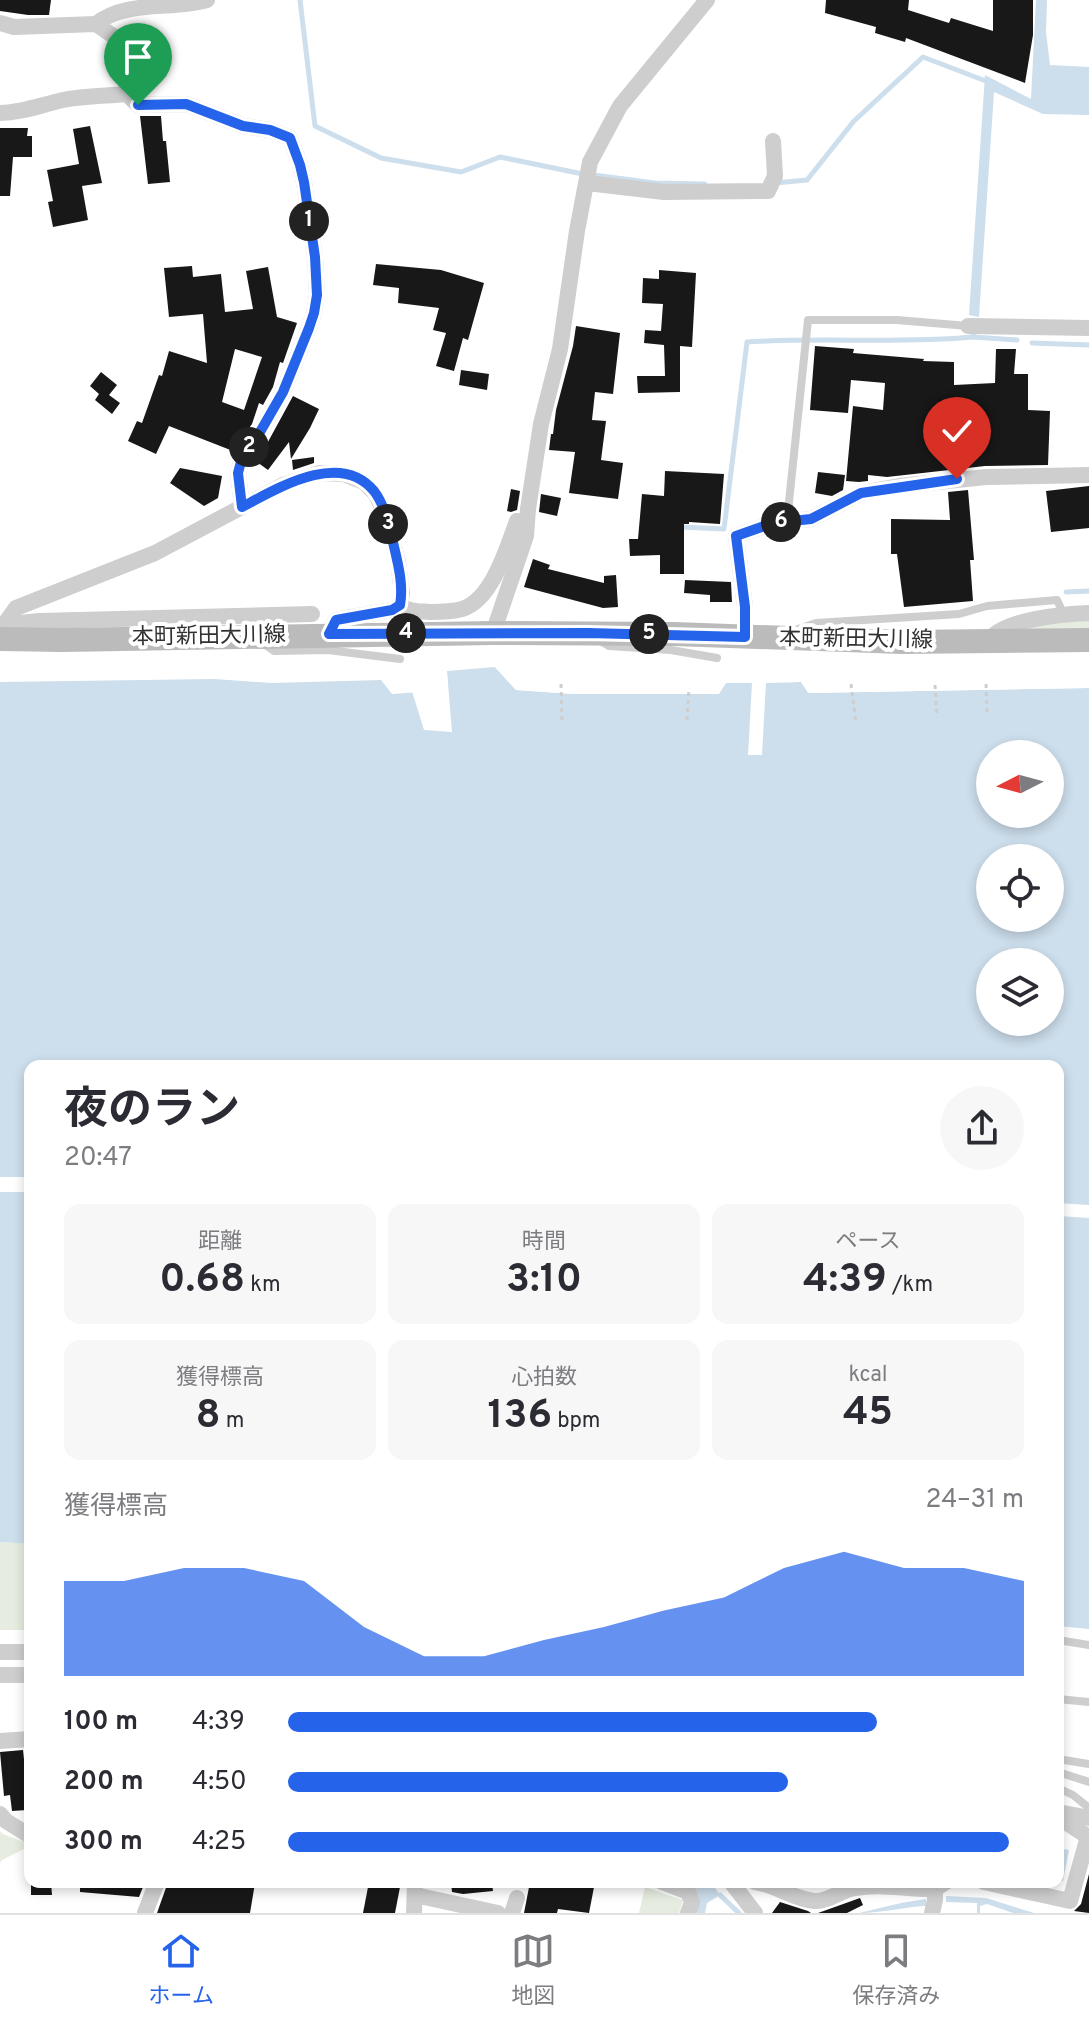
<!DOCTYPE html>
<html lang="ja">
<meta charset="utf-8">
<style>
:root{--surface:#fff;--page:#f7f7f7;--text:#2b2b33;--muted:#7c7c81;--line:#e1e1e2;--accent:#2563eb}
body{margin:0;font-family:Overpass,"Noto Sans JP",sans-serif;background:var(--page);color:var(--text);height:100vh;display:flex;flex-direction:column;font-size:30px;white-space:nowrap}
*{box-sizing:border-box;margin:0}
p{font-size:26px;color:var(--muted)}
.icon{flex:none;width:44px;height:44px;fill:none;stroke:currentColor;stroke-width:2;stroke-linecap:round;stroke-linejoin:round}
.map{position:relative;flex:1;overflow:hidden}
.panel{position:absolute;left:24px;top:1060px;width:1040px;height:828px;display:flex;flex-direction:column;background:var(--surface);border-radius:16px;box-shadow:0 4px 12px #0003}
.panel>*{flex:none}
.needle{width:52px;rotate:264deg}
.fabs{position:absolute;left:976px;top:740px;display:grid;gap:16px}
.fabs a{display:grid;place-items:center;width:88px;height:88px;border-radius:50%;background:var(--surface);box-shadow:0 4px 12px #0003;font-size:40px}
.pin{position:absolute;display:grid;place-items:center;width:68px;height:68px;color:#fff;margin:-82px -34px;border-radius:50% 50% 50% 0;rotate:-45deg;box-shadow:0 0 8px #0007}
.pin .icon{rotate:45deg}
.km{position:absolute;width:40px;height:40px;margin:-20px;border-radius:50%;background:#222;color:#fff;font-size:22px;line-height:40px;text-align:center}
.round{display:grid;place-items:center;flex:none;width:84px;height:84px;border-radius:42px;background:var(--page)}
.overview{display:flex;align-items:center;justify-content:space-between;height:136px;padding:0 40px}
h1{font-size:44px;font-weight:700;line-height:60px}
.stats{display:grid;grid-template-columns:repeat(3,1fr);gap:12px;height:136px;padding:8px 40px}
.stats div{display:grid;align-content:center;border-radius:16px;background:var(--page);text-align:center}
.stats b{font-size:40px;font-weight:700}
.stats small{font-size:22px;font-weight:400}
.stats p{font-size:22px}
.chart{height:224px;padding:16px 40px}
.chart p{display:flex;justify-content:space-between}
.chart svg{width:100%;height:144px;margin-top:8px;fill:var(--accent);opacity:.7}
ul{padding:0 40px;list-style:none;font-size:26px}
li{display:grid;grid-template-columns:128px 96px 1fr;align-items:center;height:60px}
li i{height:20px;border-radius:10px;background:var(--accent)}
.menu{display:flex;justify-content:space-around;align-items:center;height:112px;border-top:2px solid var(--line);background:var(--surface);font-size:22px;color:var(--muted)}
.menu a{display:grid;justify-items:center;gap:4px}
.menu .active{color:var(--accent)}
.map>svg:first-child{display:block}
</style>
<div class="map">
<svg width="1089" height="1913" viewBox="0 0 1089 1913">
<rect width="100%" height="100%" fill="#fff"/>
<g fill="#e6ede0">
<path d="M1089 619V630L1006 634 1060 620Z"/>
<path d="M0 1542 30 1544V1630H0Z"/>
<path d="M0 1831 3 1834 30 1844V1846L2 1860 0 1863Z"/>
<path d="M645 1887 683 1900 679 1913H639Z"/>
</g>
<g fill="#cddeec" fill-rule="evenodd">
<path d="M1036 0H1047L1046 32 1050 65 1089 67V115L1043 114 994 92 979 317 969 315 985 75 1031 99Z"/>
<path d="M495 667 516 690 574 694H718L726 683 801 682 809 693 1089 688V1629L1058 1626V1066H30V1544L0 1542V682L214 679 272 683 381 680 392 694 448 690 447 671ZM990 754H1050V814H990ZM990 858H1050V918H990ZM990 962H1050V1022H990Z"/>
<path d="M1058 1848 1069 1850 1063 1881 1058 1880Z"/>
<path d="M680 1882H711L720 1895 707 1903 705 1913H694L697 1902 695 1889Z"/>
<path d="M946 1896 986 1898 1034 1913H1013L987 1904 980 1906V1913H977V1903L946 1902Z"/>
<path d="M926 1899V1906C903 1907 882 1913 859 1913L901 1903Z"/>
</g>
<g fill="#fff">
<path d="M495 663 518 686 574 690H716L725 679 801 678 804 680 810 689 1089 684V688L808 693 801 682 766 683 762 755H748L752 683H726L719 694H574L516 690 495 667Z"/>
<path d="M445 667 447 671 452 732 424 730 411 688 444 686 443 671Z"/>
<rect x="0" y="1177" width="30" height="15"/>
<path d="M1058 1203 1089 1205V1218L1058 1216Z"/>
</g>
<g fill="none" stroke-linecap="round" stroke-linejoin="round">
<g stroke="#cddeec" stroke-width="5">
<path d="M300 0 315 126 381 158 461 172 500 157 578 173 655 183 705 184"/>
<path d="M775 183 807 180 854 121 923 57 991 83"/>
<path d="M973 337 1017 340"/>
<path d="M1032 343 1089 345"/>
<path d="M680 527 724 529 747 342C822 337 898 344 973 337L974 327"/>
<path d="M1066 592 1089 591"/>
<path d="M720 1895 739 1913"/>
</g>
</g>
<g fill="#181818" fill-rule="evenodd">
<path d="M0 0H51L49 15H28L0 11Z"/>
<path d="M826 0H909L908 10 949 23 951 18 993 31V0H1033V35L1025 83 906 38 905 42 875 33 876 27 825 13Z"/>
<path d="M140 116H161L163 141H166L170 182 148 184Z"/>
<path d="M90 126 102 183 82 186 88 220 53 227 48 202 53 201 47 170 79 164 73 129Z"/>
<path d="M0 128H28L27 136H32V157H13L10 196H0Z"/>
<path d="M376 264 441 270 484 283 468 340 463 338 454 371 436 366 446 333 433 330 439 308 398 303 399 288 373 285Z"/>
<path d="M192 266 193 277 221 274 225 312 253 309 246 271 268 267 277 317 297 323 283 363 280 362 273 387 263 405 259 403 252 424 233 451 169 426 156 454 128 441 137 421 142 423 159 375 162 376 169 351 207 363 203 314 169 317 164 268ZM235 349 262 357 244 410 222 402Z"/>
<path d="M659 270 696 273 692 347 680 346V392L638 393 637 376H665L664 345 644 343 645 330 661 331 663 304 642 303 643 278 659 279Z"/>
<path d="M576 326 620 333 613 394 595 392 592 420 606 421 601 460 623 463 618 499 569 493 575 452 549 450 551 434H553L556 410 573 346Z"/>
<path d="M815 346 854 349 853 353 924 359 923 361 954 362V385L995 383 996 349H1016L1014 374H1028V410L1050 411 1048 465 985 466 887 477 868 475V481L859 482 846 481 853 406 883 410 885 383 851 380 848 413 810 410Z"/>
<path d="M461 370 489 374 487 390 459 385Z"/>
<path d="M101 372 117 385 109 395 120 403 112 414 95 400 99 394 90 386Z"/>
<path d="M293 396 319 409 310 428 291 459 289 442 268 470 257 462Z"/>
<path d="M314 457V463L293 470 292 460Z"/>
<path d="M180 468 222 476 218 498 204 506 170 483Z"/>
<path d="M665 471 724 474 720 524 689 522V524H684V574H660V555L630 556 629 539H638L642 494 664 496Z"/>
<path d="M818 472 845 475 843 490 832 496 815 493Z"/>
<path d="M1089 486V528L1051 532 1046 491Z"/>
<path d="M511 489 520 491 517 510 511 512 507 511Z"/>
<path d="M968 490 974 560H970L973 601 904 607 897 554H891V519L950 520 948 492Z"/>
<path d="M541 494 561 498 557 516 539 512Z"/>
<path d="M533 559 550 565 548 569 604 583V576L616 575 618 607 603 608 524 587Z"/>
<path d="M685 580 731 582 732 602H710V595L684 593Z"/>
<path d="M23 1750 27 1787H30V1800H26L27 1810 12 1811 10 1795 4 1796 0 1752Z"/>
<path d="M1089 1874V1913L1074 1911 1081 1904Z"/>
<path d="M31 1882H51L52 1895H31Z"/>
<path d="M80 1882H145L139 1897 80 1892Z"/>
<path d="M168 1882 255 1883 250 1913H157Z"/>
<path d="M369 1882H401L395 1913H363Z"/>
<path d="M451 1882H492L493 1891 463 1894 452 1892Z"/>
<path d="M530 1882H595L589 1913 558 1909 557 1913H524Z"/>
<path d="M860 1898 863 1905 847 1913H818Z"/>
<path d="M780 1902 808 1911 811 1913H772Z"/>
</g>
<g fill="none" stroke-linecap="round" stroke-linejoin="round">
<g stroke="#cecece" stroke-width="3" stroke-dasharray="4 4" stroke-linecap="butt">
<path d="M561 684 562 723"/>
<path d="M851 684 856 723"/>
<path d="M986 684 987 715"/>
<path d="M935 685 937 717"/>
<path d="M687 720 689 688"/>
</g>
<g stroke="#cecece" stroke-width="8">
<path d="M787 521 808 320H897L968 326"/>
<path d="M795 630 816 623 959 614 987 606 1057 600 1063 613"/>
<path d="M599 640 609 646 671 650 717 658"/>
<path d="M264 644 274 651 328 650 400 659"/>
<path d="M1058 1640 1089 1645"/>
<path d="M1058 1699 1089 1702"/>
<path d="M1058 1759 1089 1764"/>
<path d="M1058 1772 1089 1782"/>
<path d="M1058 1788 1073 1795 1089 1808"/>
</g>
<g stroke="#cecece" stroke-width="16">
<path d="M0 23 14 27 96 24 119 40 124 55 127 94 138 105 186 104 243 126 270 130 290 138 300 165 304 182 315 257 317 295 314 313 309 328 283 392 256 439 243 454 238 473 242 507"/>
<path d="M96 24C125 0 173 10 207 0"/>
<path d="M0 113C21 113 41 105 63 100 83 96 106 96 127 94"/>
<path d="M587 183 664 192 768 191 775 176 773 141"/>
<path d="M968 326 1089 328"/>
<path d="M400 605C409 612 419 611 430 612 441 612 451 612 462 609 492 600 507 548 517 521L527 522"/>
<path d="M2 625 39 621 312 614"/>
<path d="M0 630 16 608 155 553 283 485 319 473 344 474 364 482 375 493 386 515 398 562 402 593 400 605 392 610 336 620 329 634"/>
<path d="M493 633 526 536 528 509 541 424 560 349 577 231 590 162 620 106 707 0"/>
<path d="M745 637V607L736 536 773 523 811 519 861 493 899 486 986 477 1089 475"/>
<path d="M989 640C1004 619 1064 614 1089 613"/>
<path d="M0 1652H30"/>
<path d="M0 1675H30"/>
<path d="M0 1741 30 1739"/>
<path d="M1058 1812 1089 1818"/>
<path d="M0 1814 6 1821 30 1836"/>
<path d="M662 1882 688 1892 692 1902 688 1913"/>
<path d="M731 1882 755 1913"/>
<path d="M755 1882C776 1885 793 1899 814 1901 828 1902 841 1890 855 1888 884 1883 906 1890 935 1889"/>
<path d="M984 1882 1070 1901 1087 1840V1836L1064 1821 1060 1813"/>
<path d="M415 1895 498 1913"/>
<path d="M145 1913 157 1882"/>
<path d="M414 1913 415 1882"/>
<path d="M512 1913 517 1898"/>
<path d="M932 1913 935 1900V1889L946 1882"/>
</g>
<path stroke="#bbb" stroke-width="24" d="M0 639 63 640 493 633 674 634 902 642 1089 640"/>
</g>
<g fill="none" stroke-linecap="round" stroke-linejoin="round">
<defs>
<path id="route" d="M138 105 186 104 243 126 270 130 290 138 300 165 304 182 315 257 317 295 314 313 309 328 283 392 256 439 243 454 238 473 242 507C278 488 340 450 374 491 384 504 388 522 392 538 397 560 404 583 400 605L392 610 336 620 329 634 588 633 745 637V607L736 536 773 523 811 519 861 493 957 479"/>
</defs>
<use href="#route" stroke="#fff" stroke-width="16"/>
<use href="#route" stroke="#2563eb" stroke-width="10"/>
</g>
<g text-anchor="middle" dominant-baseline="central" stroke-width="8" stroke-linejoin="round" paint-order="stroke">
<g font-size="22" fill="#313131" stroke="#fff">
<text transform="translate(209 637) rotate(-1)">本町新田大川線</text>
<text transform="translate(856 640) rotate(1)">本町新田大川線</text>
</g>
</g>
</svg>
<div class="fabs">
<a><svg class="needle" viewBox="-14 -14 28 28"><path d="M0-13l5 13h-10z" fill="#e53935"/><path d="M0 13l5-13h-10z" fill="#7c7c81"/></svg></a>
<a><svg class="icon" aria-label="locate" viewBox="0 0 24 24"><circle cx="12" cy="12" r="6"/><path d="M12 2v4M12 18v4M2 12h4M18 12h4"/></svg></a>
<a><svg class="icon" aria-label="layers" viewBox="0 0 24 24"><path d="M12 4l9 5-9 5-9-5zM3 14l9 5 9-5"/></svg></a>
</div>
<div class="pin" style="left:138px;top:105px;background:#1e9e55"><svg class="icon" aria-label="arrive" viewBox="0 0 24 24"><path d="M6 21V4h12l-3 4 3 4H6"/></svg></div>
<div class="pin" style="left:957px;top:479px;background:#d93025"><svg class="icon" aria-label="check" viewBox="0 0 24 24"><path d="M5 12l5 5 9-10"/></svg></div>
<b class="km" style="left:309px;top:221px">1</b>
<b class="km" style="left:249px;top:447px">2</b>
<b class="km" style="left:388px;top:524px">3</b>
<b class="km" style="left:406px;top:633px">4</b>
<b class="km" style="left:649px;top:634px">5</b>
<b class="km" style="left:781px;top:522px">6</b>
<section class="panel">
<div class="overview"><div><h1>夜のラン</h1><p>20:47</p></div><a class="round"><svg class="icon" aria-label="share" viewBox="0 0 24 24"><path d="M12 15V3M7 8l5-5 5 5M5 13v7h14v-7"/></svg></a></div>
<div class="stats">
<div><p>距離</p><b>0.68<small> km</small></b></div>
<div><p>時間</p><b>3:10</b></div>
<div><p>ペース</p><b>4:39<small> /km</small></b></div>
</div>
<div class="stats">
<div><p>獲得標高</p><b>8<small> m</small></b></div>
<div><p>心拍数</p><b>136<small> bpm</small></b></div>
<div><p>kcal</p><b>45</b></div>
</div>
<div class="chart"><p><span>獲得標高</span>24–31 m</p>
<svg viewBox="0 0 160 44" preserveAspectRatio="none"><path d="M0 44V15L10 15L20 11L30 11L40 15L50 29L60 38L70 38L80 33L90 29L100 24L110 20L120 11L130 6L140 11L150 11L160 15V44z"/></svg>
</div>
<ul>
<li><b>100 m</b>4:39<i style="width:80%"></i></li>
<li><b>200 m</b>4:50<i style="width:68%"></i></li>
<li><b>300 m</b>4:25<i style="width:98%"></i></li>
</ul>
</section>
</div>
<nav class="menu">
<a class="active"><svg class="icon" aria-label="home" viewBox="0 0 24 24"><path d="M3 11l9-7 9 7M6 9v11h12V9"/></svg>ホーム</a>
<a><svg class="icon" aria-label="map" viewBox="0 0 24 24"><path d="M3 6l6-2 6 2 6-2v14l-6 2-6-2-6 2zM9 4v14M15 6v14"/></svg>地図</a>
<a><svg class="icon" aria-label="saved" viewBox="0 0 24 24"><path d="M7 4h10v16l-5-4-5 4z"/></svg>保存済み</a>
</nav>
